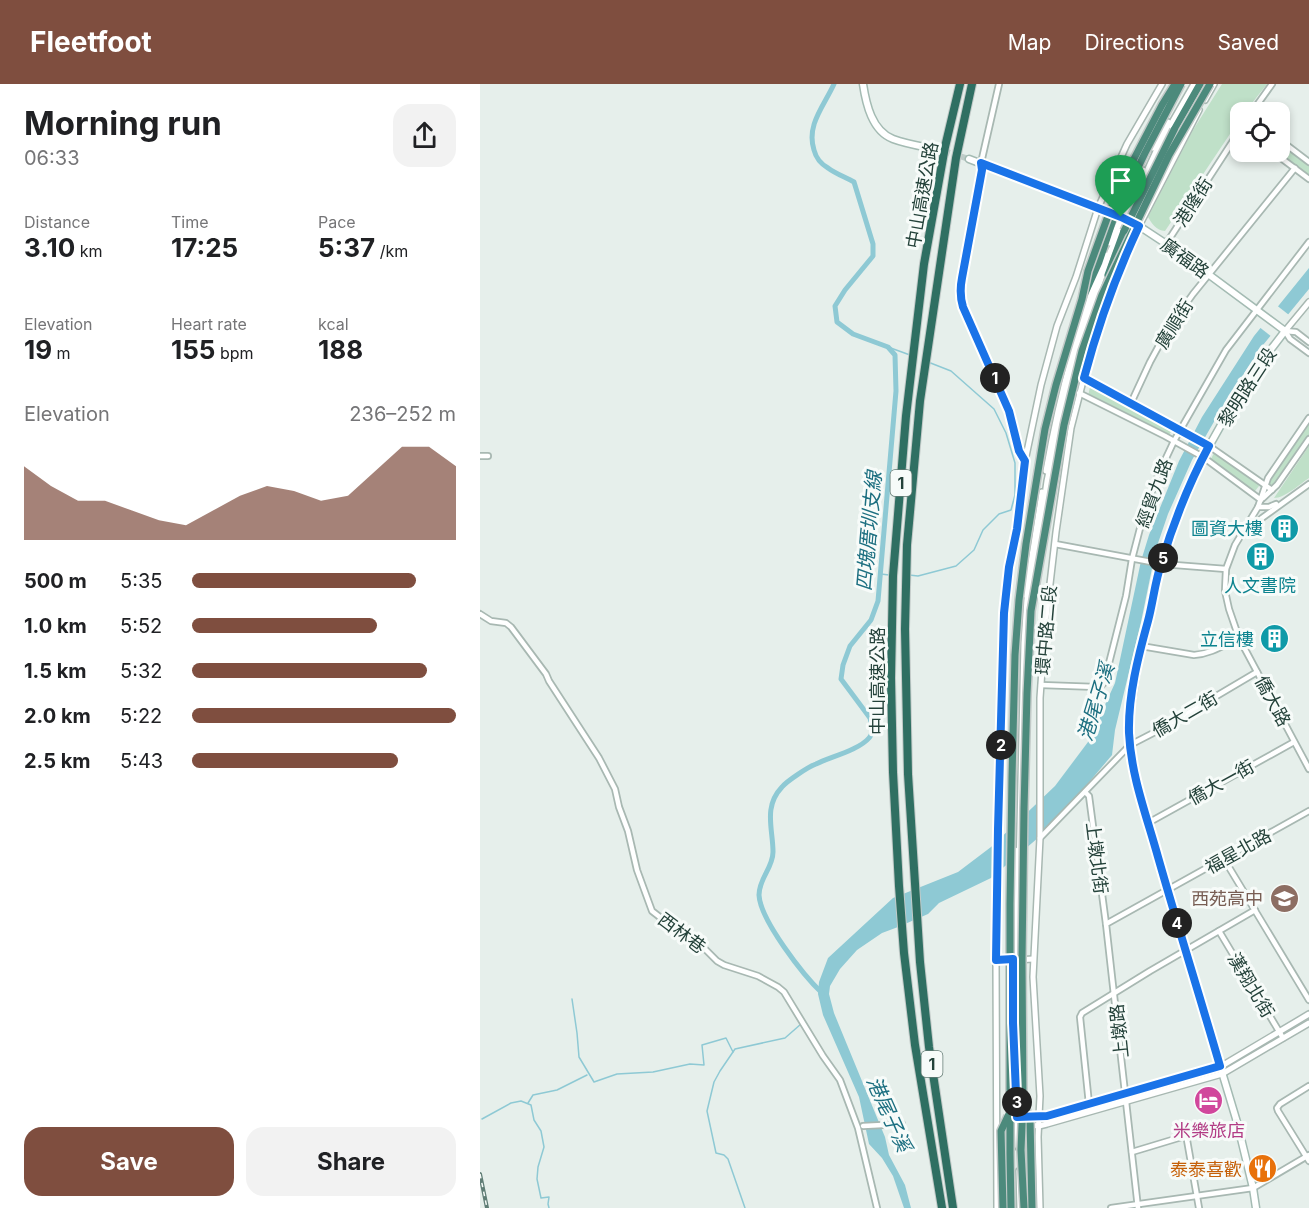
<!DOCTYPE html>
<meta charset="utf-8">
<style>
:root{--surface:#fff;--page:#f2f2f2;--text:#202124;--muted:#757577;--accent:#7f4e3f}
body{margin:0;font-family:Inter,"Noto Sans TC",sans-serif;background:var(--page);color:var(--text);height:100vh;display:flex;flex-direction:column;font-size:22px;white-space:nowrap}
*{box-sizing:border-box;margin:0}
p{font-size:20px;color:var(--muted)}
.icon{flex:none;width:33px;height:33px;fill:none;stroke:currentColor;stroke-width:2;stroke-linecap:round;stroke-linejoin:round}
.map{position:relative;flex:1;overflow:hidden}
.side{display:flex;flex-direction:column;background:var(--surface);width:480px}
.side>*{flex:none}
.buttons{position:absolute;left:750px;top:18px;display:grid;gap:12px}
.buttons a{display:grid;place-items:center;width:60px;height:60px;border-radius:12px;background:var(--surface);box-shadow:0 3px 9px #0003;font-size:30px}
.pin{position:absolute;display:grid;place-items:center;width:51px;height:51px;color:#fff;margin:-62px -26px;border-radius:50% 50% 50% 0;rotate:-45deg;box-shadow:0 0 6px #0007}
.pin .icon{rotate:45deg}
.km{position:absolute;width:30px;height:30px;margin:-15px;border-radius:50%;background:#222;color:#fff;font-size:16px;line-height:30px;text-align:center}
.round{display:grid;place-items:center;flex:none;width:63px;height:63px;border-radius:18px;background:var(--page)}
.head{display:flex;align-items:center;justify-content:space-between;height:102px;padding:0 24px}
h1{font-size:33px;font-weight:700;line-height:45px}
.metrics{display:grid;grid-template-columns:repeat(3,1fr);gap:9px;height:102px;padding:6px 24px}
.metrics div{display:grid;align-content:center}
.metrics b{font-size:26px;font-weight:700}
.metrics small{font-size:16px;font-weight:400}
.metrics p{font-size:16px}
.chart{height:168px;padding:12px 24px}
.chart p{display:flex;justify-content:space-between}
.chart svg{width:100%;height:108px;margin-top:6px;fill:var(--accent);opacity:.7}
.cta{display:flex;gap:12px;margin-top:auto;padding:12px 24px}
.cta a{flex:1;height:69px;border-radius:18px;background:var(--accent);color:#fff;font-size:24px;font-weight:700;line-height:69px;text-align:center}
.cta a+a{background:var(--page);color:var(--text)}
ul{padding:0 24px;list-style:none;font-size:20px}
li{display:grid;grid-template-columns:96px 72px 1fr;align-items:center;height:45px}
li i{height:15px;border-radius:8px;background:var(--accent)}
header{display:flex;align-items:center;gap:36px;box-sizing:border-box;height:84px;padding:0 30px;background:var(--accent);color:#fff}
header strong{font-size:28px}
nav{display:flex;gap:33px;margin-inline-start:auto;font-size:21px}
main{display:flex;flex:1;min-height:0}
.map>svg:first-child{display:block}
</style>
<header>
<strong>Fleetfoot</strong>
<nav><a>Map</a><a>Directions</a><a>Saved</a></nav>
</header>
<main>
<section class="side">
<div class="head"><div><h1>Morning run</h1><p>06:33</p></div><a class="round"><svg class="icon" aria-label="share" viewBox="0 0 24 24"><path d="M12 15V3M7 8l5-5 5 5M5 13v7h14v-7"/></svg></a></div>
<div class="metrics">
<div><p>Distance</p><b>3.10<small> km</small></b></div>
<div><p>Time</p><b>17:25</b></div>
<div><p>Pace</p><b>5:37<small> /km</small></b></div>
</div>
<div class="metrics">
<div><p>Elevation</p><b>19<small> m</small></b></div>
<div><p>Heart rate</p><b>155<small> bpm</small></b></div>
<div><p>kcal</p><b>188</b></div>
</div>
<div class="chart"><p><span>Elevation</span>236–252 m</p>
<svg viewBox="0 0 160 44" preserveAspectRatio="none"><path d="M0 44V14L10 22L20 28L30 28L40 32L50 36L60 38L70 32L80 26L90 22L100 24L110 28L120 26L130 16L140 6L150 6L160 14V44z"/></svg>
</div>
<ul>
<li><b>500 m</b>5:35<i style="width:85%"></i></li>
<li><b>1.0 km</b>5:52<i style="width:70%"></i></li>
<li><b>1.5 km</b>5:32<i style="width:89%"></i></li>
<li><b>2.0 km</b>5:22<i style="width:100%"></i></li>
<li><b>2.5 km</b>5:43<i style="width:78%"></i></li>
</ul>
<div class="cta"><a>Save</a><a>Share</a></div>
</section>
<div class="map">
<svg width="829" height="1124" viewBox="0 0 829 1124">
<rect width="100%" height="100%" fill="#e6efeb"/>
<g fill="#bfe0c8">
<path d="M742 0H787L765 28H760V35L685 147C676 146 672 140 668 133L713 46Z"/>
<path d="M800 59 829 81V93L795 68H800Z"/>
<path d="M610 303 615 304 690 343 692 346 689 351H686L608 312Z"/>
<path d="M829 338V351L796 400 793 402 788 398Z"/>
<path d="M829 362V394C820 400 805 414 794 414Z"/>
<path d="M734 369H738L777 398 779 402 775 407H771L733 378 731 375Z"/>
</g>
<path fill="#8ec9d4" d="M829 184V205L783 261 747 315 712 376 688 430 676 465 661 538 635 646 632 671 573 741 511 794 459 819 448 830 418 843 402 849 377 866 360 885 350 902 349 910 354 929 405 1053 409 1071 425 1101 431 1124H424L413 1092 402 1074 389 1060 379 1013 343 931 338 910 339 898 348 874 413 814 478 788 511 763 575 702 608 658 635 599 661 477 669 451 699 377 722 333 774 252Z"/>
<path fill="#e6efeb" d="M795 220 809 231 792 253 778 242Z"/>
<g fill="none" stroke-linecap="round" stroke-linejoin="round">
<g stroke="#8ec9d4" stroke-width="1.5">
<path d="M408 263 430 271"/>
<path d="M401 490 409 491"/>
<path d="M429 491 438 492 476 482 494 466 503 446 519 430 531 426 535 411V379L526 349 514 325 471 287 448 278"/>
<path d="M92 915 97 949 99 973 114 998 137 990 173 988 210 980 224 981 222 961 246 954 253 968"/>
<path d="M48 1019 53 1011 77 1006 107 991"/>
<path d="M2 1035 31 1019 41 1017 51 1021 54 1036 61 1047 64 1063 58 1083 57 1095 61 1114 69 1113 68 1120 69 1124"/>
<path d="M265 1124 248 1075 244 1071 236 1069 227 1027 234 998 240 987 255 965 305 954 321 940"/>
</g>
<path stroke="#8ec9d4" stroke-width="5" d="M342 909C324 892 280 836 279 811 279 794 293 784 293 768 293 745 283 723 302 703 307 697 328 683 336 680 350 673 379 666 389 654 391 652 392 649 393 646L390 634 361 595 363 581 370 562 391 536 398 517 416 307 415 271 408 263 373 250 357 238 355 222 365 206 393 172V160L374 98C365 93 356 90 348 84 341 80 336 74 334 66 326 41 344 22 354 0"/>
<path stroke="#bfccc8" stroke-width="6" stroke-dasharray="6 3" stroke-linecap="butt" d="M464 67 489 75"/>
<defs>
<g id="minor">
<path d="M519 0 501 79 502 86 480 204 483 223 529 327 539 367 545 377"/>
<path d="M772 28 792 0"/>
<path d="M800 56 829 78"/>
<path d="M793 68 829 95"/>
<path d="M686 160 760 46"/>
<path d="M805 247 810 255 829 269"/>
<path d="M805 247 816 248 829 258"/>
<path d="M604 294 729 362 792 406"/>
<path d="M599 309 685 352 723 373 781 416"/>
<path d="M651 319 670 278 688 245 713 210 815 84"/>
<path d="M829 334 788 394 778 423 755 461 746 485 745 507 749 525 759 554 829 685"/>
<path d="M0 372H8"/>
<path d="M783 414 797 401 829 355"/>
<path d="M778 423H789L796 420"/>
<path d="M764 450 782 434 829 400"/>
<path d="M575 460 682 480 746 485"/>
<path d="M0 530 11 537 26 539 31 543 66 590 69 597 119 674 135 705 139 723 148 747 157 786 172 827 203 851 218 858 237 877 244 881 278 892 298 903 304 908 343 972 360 996 378 1044 397 1124"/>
<path d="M661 562 714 571C731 570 744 561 759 554"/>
<path d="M561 601 617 603 622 601 624 599 646 512 652 475 665 425 679 389 694 357 746 266 829 158"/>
<path d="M605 708 609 712 626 840"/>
<path d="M668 739 814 658"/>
<path d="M560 754 650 661 679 646 777 588"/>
<path d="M744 775 829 916"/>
<path d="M739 847 803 954"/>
<path d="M829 1002 800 1020 797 1024 798 1027 829 1077"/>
<path d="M609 1020 600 933 602 929 670 887 775 826"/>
<path d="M383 1042 422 1040"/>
<path d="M652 1068 705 1052 707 1056 719 1124"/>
<path d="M631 1124 773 1104 829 1071"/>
<path d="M658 1124 626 840 829 727"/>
</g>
<g id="tertiary">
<path d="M725 16 734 0"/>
<path d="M673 64 688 38"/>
<path d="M630 159 663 86"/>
<path d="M805 247 829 218"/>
<path d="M566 387C579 314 598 240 626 171"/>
<path d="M545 511 554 460 562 408"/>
<path d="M533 868 535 766"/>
<path d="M516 877 553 875"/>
<path d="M536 1006 538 1063"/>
<path d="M540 1009 536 927 544 559 547 515 557 468 567 397 586 308 601 254 630 168 645 135 678 63 714 0"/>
<path d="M547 1033 567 1032 740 983 829 930"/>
<path d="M539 1040 559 1042 567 1040 742 990 829 939"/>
<path d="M539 1087 540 1124"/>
<path d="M517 1124 516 877 518 745 524 529 529 483 537 445 545 377 561 301 577 242 596 193 618 124 647 60 682 0"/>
<path d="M560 1124 558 1053 560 1012 553 893 560 754V614L565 543 576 448 591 344 613 258 638 188 659 142 719 26"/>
</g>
<g id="secondary">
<path d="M383 0C386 20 392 47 413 55 429 61 447 63 464 67"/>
<path d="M489 75 641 133 659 142 697 167 805 247 779 281 750 325 723 373 699 429 681 480 659 571 649 635 652 681 692 822 757 1038 773 1104 776 1124"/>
</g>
<g id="trunk">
<path d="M694 46 720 0"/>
<path d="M628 191 644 147"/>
<path d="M605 209 619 178 634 133"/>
</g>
<g id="motorway">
<path d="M462 1124 435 961 424 869 419 802 413 688 411 594 413 492 426 332 444 180 465 63 480 0"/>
<path d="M473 1124 449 963 440 878 428 690 425 545 427 461 440 317 476 74 492 0"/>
</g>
</defs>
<use href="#minor" stroke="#a8b8b2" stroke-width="8"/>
<use href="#tertiary" stroke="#a8b8b2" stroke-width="8"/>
<use href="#secondary" stroke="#a4bbb3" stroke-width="9"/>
<use href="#trunk" stroke="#c2cac8" stroke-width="10"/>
<use href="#motorway" stroke="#c2cac8" stroke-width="10"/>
<use href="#minor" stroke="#fff" stroke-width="4.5"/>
<use href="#tertiary" stroke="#fff" stroke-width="5"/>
<use href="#secondary" stroke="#fff" stroke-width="6"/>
<use href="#trunk" stroke="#4c8a7c" stroke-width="7"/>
<use href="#motorway" stroke="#2f6f62" stroke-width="8"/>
<defs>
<path id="rail" d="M0 1090 7 1124"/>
</defs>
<use href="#rail" stroke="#5f7d75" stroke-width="4"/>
<use href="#rail" stroke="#f7fbf9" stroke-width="1.5" stroke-dasharray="4.5" stroke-linecap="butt"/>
<defs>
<g id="trunk-bridge">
<path d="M634 133 665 69 701 0"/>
<path d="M644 147 694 46"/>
<path d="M544 1020 550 1035 552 1124"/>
<path d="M523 1124 521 1047 528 1032"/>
<path d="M531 1124 530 1069V820L532 693 535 571 539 516 546 460 565 345 576 301 602 215 608 187 628 132 645 92 682 21 695 0"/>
<path d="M544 1124 541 1066 543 1017 542 876 544 725 547 610 551 527 584 341 602 267 622 211 689 71 730 0"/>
</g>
</defs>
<use href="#trunk-bridge" stroke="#c2cac8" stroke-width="10" stroke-linecap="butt"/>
<use href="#trunk-bridge" stroke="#4c8a7c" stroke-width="7"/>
</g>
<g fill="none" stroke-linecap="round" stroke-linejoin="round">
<defs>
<path id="route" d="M501 79 641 133 659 142C636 191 618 241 604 294L729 362C709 399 693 440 681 480 675 498 673 518 668 537 658 573 648 612 649 649 651 692 667 733 678 773 698 843 720 913 740 982L567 1032 537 1033 533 939V875L516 876 518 745 524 529 529 483 537 445 545 377 539 367 529 327 483 223C480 213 480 204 482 194L502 86Z"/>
</defs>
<use href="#route" stroke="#fff" stroke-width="12"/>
<use href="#route" stroke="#1a73e8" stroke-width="8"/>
</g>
<defs>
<symbol id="building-disc" viewBox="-11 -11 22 22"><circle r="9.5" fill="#0f9aa8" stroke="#f7fbf9"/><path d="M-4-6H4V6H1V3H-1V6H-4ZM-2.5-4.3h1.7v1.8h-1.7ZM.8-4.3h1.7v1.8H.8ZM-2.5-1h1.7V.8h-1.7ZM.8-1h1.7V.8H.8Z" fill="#fff"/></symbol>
<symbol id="school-disc" viewBox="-11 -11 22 22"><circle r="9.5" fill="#8d6e63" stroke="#f7fbf9"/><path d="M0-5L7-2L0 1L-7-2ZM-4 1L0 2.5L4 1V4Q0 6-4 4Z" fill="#fff"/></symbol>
<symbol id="hotel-disc" viewBox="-11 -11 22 22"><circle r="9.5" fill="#d1479c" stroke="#f7fbf9"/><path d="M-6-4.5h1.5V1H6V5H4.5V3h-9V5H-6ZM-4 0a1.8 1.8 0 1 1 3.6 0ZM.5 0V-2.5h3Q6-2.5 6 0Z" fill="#fff"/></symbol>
<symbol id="restaurant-disc" viewBox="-11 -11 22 22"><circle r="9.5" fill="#e8710a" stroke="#f7fbf9"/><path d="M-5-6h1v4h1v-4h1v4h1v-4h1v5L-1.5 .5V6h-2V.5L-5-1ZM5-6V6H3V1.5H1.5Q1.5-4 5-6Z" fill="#fff"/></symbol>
</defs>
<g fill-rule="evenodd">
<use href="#building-disc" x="788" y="428" width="33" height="33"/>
<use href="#building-disc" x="764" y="456" width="33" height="33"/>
<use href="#building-disc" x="778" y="538" width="33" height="33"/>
<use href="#school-disc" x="788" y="798" width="33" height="33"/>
<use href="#hotel-disc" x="712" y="1000" width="33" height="33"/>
<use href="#restaurant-disc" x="766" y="1068" width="33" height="33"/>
</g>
<g text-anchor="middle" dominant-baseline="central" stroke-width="6" stroke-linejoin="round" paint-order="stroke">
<g fill="#f7fbf9" stroke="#637a73" stroke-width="1.5">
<rect x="410.5" y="386" width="21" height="26" rx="4.5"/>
<rect x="441.5" y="967" width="21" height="26" rx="4.5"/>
</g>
<g font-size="16" font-weight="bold" fill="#24423a">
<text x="421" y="399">1</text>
<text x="452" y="980">1</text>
</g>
<g font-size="18" fill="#24423a" stroke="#f7fbf9">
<text transform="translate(442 111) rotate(-80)">中山高速公路</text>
<text transform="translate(713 118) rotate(-57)">港隆街</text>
<text transform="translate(705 174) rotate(36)">廣福路</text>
<text transform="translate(694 240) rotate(-58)">廣順街</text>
<text transform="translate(767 303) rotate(-57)">黎明路三段</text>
<text transform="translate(674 409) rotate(-70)">經貿九路</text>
<text transform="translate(566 546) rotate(-85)">環中路二段</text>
<text transform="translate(397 597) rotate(-90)">中山高速公路</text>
<text transform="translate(793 617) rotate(62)">僑大路</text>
<text transform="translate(705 630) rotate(-30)">僑大二街</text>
<text transform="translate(741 698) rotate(-29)">僑大一街</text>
<text transform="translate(758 767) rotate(-29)">福星北路</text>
<text transform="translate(617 774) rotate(83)">上墩北街</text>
<text transform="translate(202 849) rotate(37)">西林巷</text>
<text transform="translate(771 901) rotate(59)">漢翔北街</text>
<text transform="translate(639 947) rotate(-96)">上墩路</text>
</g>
<g font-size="18" fill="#0d838f" stroke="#f7fbf9" text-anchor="end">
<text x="783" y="444">圖資大樓</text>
<text x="780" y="501" text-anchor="middle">人文書院</text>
<text x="774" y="555">立信樓</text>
</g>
<g font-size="18" fill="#785e54" stroke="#f7fbf9" text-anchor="end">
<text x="783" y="814">西苑高中</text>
</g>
<g font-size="18" fill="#b23c85" stroke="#f7fbf9">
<text x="729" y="1046">米樂旅店</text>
</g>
<g font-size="18" fill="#c56008" stroke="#f7fbf9" text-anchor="end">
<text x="762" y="1085">泰泰喜歡</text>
</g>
<g font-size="20" font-style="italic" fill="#1c6f80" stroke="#f7fbf9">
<text transform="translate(389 447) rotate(-85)">四塊厝圳支線</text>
<text transform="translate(616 618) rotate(-73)">港尾子溪</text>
<text transform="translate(409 1030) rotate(66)">港尾子溪</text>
</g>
</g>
</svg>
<div class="buttons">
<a><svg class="icon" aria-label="locate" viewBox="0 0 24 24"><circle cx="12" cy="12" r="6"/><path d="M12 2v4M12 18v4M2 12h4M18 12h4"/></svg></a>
</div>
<div class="pin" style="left:641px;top:133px;background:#1e9e55"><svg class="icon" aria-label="arrive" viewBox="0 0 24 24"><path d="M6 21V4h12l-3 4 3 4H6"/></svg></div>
<b class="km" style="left:515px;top:294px">1</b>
<b class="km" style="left:521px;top:661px">2</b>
<b class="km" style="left:537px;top:1018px">3</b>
<b class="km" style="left:697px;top:839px">4</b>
<b class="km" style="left:683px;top:474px">5</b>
</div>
</main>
